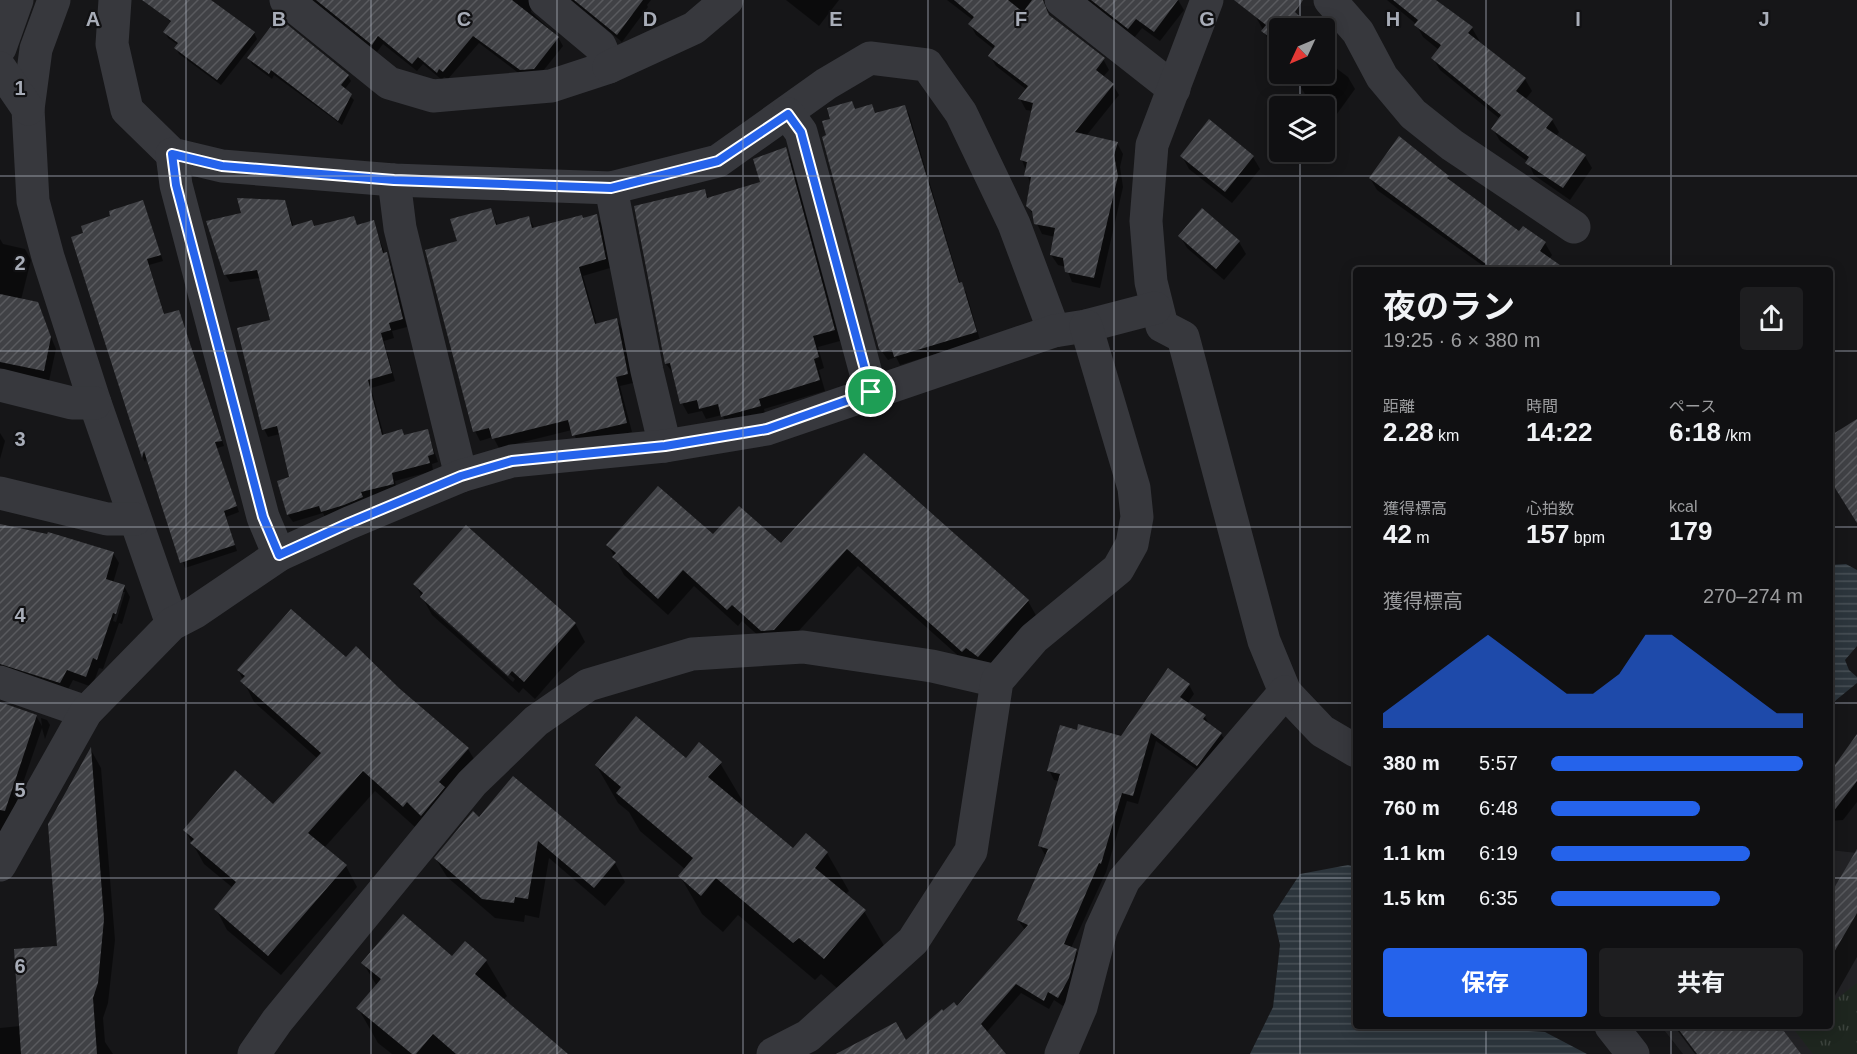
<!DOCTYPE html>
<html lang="ja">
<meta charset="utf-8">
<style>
:root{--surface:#101012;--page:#1e1e20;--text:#f1f3f6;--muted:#9c9d9f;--line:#303032;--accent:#2563eb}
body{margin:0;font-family:Helvetica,"Noto Sans JP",sans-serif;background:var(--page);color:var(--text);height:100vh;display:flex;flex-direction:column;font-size:22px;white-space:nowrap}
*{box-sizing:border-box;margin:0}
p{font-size:20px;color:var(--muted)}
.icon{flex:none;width:33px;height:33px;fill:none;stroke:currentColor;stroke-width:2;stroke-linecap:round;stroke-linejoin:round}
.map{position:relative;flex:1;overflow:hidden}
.side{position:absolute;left:1353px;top:267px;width:480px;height:762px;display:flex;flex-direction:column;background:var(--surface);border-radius:6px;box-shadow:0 3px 15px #0003,0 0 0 2px var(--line)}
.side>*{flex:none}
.needle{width:39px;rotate:226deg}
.tools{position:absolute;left:1269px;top:18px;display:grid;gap:12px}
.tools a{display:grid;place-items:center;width:66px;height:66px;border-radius:6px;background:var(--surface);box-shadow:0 3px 15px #0003,0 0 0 2px var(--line);font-size:30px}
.pin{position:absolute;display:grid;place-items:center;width:51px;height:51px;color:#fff;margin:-26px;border:3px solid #fff;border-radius:50%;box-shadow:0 2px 6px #0007}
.round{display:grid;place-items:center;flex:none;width:63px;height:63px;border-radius:6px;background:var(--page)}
.head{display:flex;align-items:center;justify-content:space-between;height:102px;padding:0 30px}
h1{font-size:33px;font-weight:700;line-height:45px}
.stats{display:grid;grid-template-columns:repeat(3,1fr);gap:9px;height:102px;padding:6px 30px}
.stats div{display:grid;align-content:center}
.stats b{font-size:26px;font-weight:700}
.stats small{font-size:16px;font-weight:400}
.stats p{font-size:16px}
.chart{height:168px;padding:12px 30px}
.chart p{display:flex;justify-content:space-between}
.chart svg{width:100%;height:108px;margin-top:6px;fill:var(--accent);opacity:.7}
.action{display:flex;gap:12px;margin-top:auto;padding:12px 30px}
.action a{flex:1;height:69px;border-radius:6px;background:var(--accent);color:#fff;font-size:24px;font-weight:700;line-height:69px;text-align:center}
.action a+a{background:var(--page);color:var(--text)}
ul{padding:0 30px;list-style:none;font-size:20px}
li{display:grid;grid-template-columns:96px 72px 1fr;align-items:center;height:45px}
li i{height:15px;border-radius:8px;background:var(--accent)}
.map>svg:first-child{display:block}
</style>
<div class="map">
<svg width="1857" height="1054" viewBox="0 0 1857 1054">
<defs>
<pattern id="park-tufts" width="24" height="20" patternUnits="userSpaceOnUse" patternTransform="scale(1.5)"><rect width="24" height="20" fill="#1e261f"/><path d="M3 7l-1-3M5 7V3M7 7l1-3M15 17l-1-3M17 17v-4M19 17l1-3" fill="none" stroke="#3c433d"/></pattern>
<pattern id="water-rules" width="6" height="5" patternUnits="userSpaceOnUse" patternTransform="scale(1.5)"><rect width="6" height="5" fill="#2c353c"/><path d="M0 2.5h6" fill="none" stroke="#485056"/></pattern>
<pattern id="building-hatch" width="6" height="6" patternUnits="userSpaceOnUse" patternTransform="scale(1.5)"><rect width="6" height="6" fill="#404145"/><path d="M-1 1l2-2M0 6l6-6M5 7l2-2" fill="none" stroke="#595a5e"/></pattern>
</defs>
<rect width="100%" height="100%" fill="#161618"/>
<path fill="#222225" d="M1830 850 1857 853V1054H1683L1661 1026H1830Z"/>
<path fill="url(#park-tufts)" d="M1857 983V1054H1813L1795 1031 1802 1026H1830V1004Z"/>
<g fill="url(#water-rules)">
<path d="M1846 564 1857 570V646L1845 660 1849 670 1857 677V683L1830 705V565Z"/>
<path d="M1348 865 1356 867V1026H1505L1513 1030 1545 1032 1587 1054H1250L1273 1007 1280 945 1273 915 1300 874Z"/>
</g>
<g fill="#0007" fill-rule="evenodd">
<path d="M169 0H208L254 33 257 39 221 85 179 54 176 48 178 45 168 38 165 32 172 23 160 12Z"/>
<path d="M312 0H533L531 12 558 37 563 46 539 76 525 78 479 43 448 79 444 77 442 80 423 64 417 71 383 44 377 52Z"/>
<path d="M571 0H651L647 5 648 7 622 42Z"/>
<path d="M786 0H839L819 26Z"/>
<path d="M947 0H1051L1048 8V16L1103 59 1109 70 1103 77 1113 85 1119 95 1086 136 1117 143 1123 154 1120 167 1123 187 1100 288 1072 282 1066 267 1058 265 1051 255 1055 237 1042 234 1028 205 1031 185 1022 160 1033 111 1026 110 1020 99 1027 90 996 66 990 56 995 50 976 35 970 24 973 20Z"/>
<path d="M1083 0H1178L1184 10 1160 41 1142 28 1134 38Z"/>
<path d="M1267 0H1278L1309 28H1280V51L1270 43 1255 15Z"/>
<path d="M1387 0H1436L1472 28 1479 40 1477 42 1525 79 1532 91 1525 100 1552 120 1559 132 1556 136 1585 156 1592 168 1570 200 1534 175 1528 162 1500 141 1493 129 1500 119 1440 70 1433 58 1439 50 1423 37 1416 24Z"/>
<path d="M249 58 348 76 351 81 344 90 354 100 342 125 274 75 272 79 252 64Z"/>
<path d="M1324 59 1348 77 1355 89 1334 118 1324 110V106H1319L1306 96 1293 74H1324Z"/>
<path d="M852 103 856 110 871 106 876 114 905 107 909 114 960 284 966 292 980 340 900 365 896 357 888 360 880 349 828 136 832 120Z"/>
<path d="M785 149 791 160 840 341 818 347 824 368 819 370 825 391 764 409 766 417 729 427 722 415 706 419 702 411 688 414 682 403 674 374 666 364 635 207 704 191 709 199 761 183Z"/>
<path d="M1182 156 1253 157 1260 169 1232 203 1189 169Z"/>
<path d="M1448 177 1452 184 1519 233 1545 243 1552 255 1549 259 1564 270H1489L1377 190 1370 178Z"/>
<path d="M284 201 294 227 315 228 353 217 358 226 373 222 385 254 390 261 407 327 392 331 394 338 384 341 395 381 371 388 384 436H405L427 431 438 462 432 464 433 471 395 481 397 492 326 519 323 513 293 522 288 515 290 478 280 434 268 437 264 429 272 321 260 278 230 282 225 274Z"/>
<path d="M145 207 163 261 149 265 165 316 181 317 224 446 217 448 239 512 226 517 237 551 185 568 147 456 145 462 143 458 73 238Z"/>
<path d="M491 210 498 226 529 218 535 229 596 216 602 225 610 268 583 276 597 325 617 320 622 329 633 383 620 386 632 432 579 445 572 430 499 448 493 437 480 441 475 431 458 242Z"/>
<path d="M1180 236 1239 242 1246 254 1224 280 1187 248Z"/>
<path d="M0 239 3 244 25 249 31 260 21 300 37 304 56 349 49 381 0 371Z"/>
<path d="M0 433 5 441 0 459Z"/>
<path d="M864 455 1028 601 1038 619 987 673 973 669 858 566 784 647 772 648 742 621 738 626 694 586 668 615 624 575 608 545 713 536 781 545Z"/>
<path d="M0 525 113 553 119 563 113 583 124 586 130 597 122 624 119 623 103 669 99 668 92 687 73 680 66 693 0 675ZM122 592H125L116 622 113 621Z"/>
<path d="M415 584 575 623 585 642 535 699 523 688 519 693 432 615ZM430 604 515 679 513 682 430 608Z"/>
<path d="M346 660 399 690 468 749 480 769 415 827 375 791 324 848 346 866 357 887 281 975 227 930 216 909 233 888 204 864 185 830 273 806 318 759 254 702 238 670Z"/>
<path d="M1189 685 1194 694 1187 704 1205 717 1210 726 1221 734 1227 743 1203 774 1156 741 1138 804 1127 801 1106 872 1071 948 1076 950 1081 959 1074 988 1063 1006 1054 1000 1049 1009 1021 993 986 1033 1004 1054H844L906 1042 943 1013 957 1008 1025 930 1018 920 1045 855 1040 846 1059 781 1054 780 1049 770 1078 731 1121 738Z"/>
<path d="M0 702 36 716 42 726 41 718 47 720 50 725 45 739 42 728 3 841 0 840Z"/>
<path d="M1857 742V802L1843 820 1830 821V774Z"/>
<path d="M91 750 101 768 115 940 108 1003 103 1018 105 1042 113 1054H0V1028L31 1025 59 947Z"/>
<path d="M686 760 720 763 742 800 739 804 793 850 806 835 827 853 849 891 845 895 864 911 886 949 846 996 821 974 815 980 738 915 723 932 702 914 680 876 686 870 640 831 629 812 618 803 596 765Z"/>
<path d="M479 819 615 863 625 882 605 906 549 858 539 918 525 915 524 922 495 918 447 877 436 859Z"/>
<path d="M1857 861V957L1832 1001 1830 892 1833 893Z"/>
<path d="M465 943 486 961 507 996 503 1000 567 1054H392L378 1043 358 1008 377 986 363 963 452 958Z"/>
<path d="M1674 1026H1778L1799 1054H1695Z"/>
</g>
<g fill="url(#building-hatch)">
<path d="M142 0H211L255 32 217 80 174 48 178 43 163 32 171 21Z"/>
<path d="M316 0H512L559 37 534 69 520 70 473 36 443 72 439 69 437 73 418 57 412 64 378 36 372 45Z"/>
<path d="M574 0H643L617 35Z"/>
<path d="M954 0H1008L1023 12 1032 0H1043L1049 15 1105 58 1096 70 1114 84 1075 132 1118 142 1114 155 1118 176 1094 278 1065 272 1063 258 1050 255 1055 228 1034 224 1032 211 1026 206 1031 177 1024 176 1027 162 1020 160 1033 103 1018 99 1028 86 988 56 995 46 968 24 974 17Z"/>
<path d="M1091 0H1178L1154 32 1136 19 1128 29Z"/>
<path d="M1234 0H1303L1295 12 1307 23 1302 28H1280V45L1261 31 1266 25Z"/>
<path d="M1393 0H1436L1473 27 1468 33 1526 78 1516 91 1553 119 1546 128 1586 155 1563 188 1525 163 1529 157 1491 129 1501 115 1431 58 1441 45 1414 25 1418 20Z"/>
<path d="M278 17 349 75 341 85 352 94 338 121 271 70 269 74 247 58Z"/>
<path d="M852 101 855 109 872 104 875 113 905 105 959 283 962 282 977 332 894 357 892 350 882 352 879 349 822 137 826 135 822 121 830 119 827 108Z"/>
<path d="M1209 119 1254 156 1225 192 1180 156Z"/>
<path d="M1399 136 1449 176 1447 178 1519 231 1523 226 1546 242 1540 251 1567 270H1494L1369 178Z"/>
<path d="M786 147 835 330 813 336 819 357 814 359 820 380 759 399 761 406 721 417 718 404 699 409 697 400 680 404 670 363 665 364 634 206 705 189 707 198 760 182 753 159Z"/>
<path d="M237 198 285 200 292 226 312 220 314 226 354 216 357 225 374 220 383 253 387 252 403 319 389 323 391 330 381 333 392 373 368 380 382 435 402 429 404 435 428 429 434 454 428 456 430 463 392 473 394 484 361 492 363 497 344 505 321 512 319 506 287 515 277 481 289 477 277 426 262 430 237 328 270 320 257 270 224 275 206 221 241 213Z"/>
<path d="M143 200 161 255 147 259 164 314 179 310 222 441 215 442 237 506 224 511 235 545 180 563 144 451 142 458 71 237 83 233 81 226 110 216 109 211Z"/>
<path d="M491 208 496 225 529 216 532 228 582 215 583 218 597 214 606 259 579 267 595 324 617 318 628 374 616 377 627 423 572 436 568 420 492 439 489 428 473 432 425 250 457 241 450 219Z"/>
<path d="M1202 208 1240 241 1216 269 1178 236Z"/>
<path d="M0 294 38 302 51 337 44 371 0 362Z"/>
<path d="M1857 419V523L1830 480V436Z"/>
<path d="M864 453 1029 600 978 657 966 648 962 652 847 549 774 630 761 631 732 605 727 610 683 570 658 599 612 557 616 553 606 545 658 486 713 534 739 506 781 543Z"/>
<path d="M0 524 47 534 48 532 114 552 106 579 125 585 116 614 113 613 97 660 93 658 86 677 67 670 60 683 0 664Z"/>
<path d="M466 525 576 623 524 682 512 671 508 676 420 597 423 593 413 584Z"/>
<path d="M291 609 346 657 356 646 400 689 469 748 439 782 445 787 421 816 407 802 403 807 363 771 308 833 347 865 268 956 214 909 236 882 190 843 194 839 183 830 235 770 273 804 321 753 240 681 245 676 237 670Z"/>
<path d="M1168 668 1190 684 1180 697 1206 715 1203 719 1222 733 1197 766 1151 733 1133 796 1122 793 1101 864 1099 863 1064 944 1077 949 1069 978 1058 998 1048 992 1044 1001 1016 984 981 1024 1006 1054H836L896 1022 906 1040 942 1009 943 1011 954 1002 957 1006 1028 925 1017 920 1048 849 1038 846 1060 774 1047 771 1060 725 1077 730 1078 724 1121 736Z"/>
<path d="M0 702 37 715 5 811 0 810Z"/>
<path d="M636 716 686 758 699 742 722 762 708 777 793 848 806 833 828 852 815 868 866 910 824 959 799 938 793 943 716 878 701 896 678 876 693 858 616 793 621 787 595 765Z"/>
<path d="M1857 734V781L1830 816V772Z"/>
<path d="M91 747 104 919 98 983 93 998 97 1054H21L14 949 57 946 48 824Z"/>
<path d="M513 776 616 862 594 888 538 841 528 899 515 897 514 903 482 899 434 858 473 811 479 817Z"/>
<path d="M1857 849V913L1830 959V895Z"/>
<path d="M403 914 452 956 465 941 487 960 475 974 568 1054H456L433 1034 416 1054H412L356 1008 381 979 361 963Z"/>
<path d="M1676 1026H1780L1801 1054H1697Z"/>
</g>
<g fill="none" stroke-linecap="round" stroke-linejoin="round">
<g stroke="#37383d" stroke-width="33">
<path d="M54 0 36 49 28 109 33 201 48 257 95 403 172 624"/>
<path d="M115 0 112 44 127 110 172 154 222 166 394 180 611 188 718 161 826 84 870 58 927 65 961 113 1014 224 1054 331"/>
<path d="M286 0 389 83 433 96 551 86 609 67 600 46 545 0"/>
<path d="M1061 0 1174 89"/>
<path d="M1207 0 1152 145 1146 221 1151 282 1162 326 1183 337 1264 641 1285 692 1322 731 1356 751"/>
<path d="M1330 0 1358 32 1382 77 1413 114 1452 145 1574 227"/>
<path d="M0 48 17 0"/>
<path d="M609 67 694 28 727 0"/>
<path d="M0 68 28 109"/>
<path d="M788 114 801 132 871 392"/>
<path d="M172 154 176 185 263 517 279 555"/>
<path d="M394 180 400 228 461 476"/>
<path d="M611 188 647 371 665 446"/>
<path d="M0 385 72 403H95"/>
<path d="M0 493 107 519H135"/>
<path d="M0 682 86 712"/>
<path d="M0 865 86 712 172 624 195 612 279 555 349 523 461 476 512 461 665 446 767 429 1054 331 1086 326 1155 308"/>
<path d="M1611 1026 1633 1054"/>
<path d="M254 1054 277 1021 472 783 536 721 588 685 692 654 803 647 932 666 997 681"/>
<path d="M773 1054 808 1036 913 941 971 851 997 681 1034 638 1118 569 1132 544 1137 517 1134 488 1086 326"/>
<path d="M1061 1054 1081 1007 1101 930 1124 880 1285 692"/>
</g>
</g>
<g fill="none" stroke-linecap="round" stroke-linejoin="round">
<defs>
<path id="route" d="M788 114 801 132 871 392 767 429 665 446 512 461 461 476 349 523 279 555 263 517 176 185 172 154 222 166 394 180 611 188 718 161Z"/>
</defs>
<use href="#route" stroke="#fff" stroke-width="12"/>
<use href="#route" stroke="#2563eb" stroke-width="8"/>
</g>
<path fill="none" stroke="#a8adb8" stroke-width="1.5" stroke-opacity="0.55" d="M186 0V1054M371 0V1054M557 0V1054M743 0V1054M928 0V1054M1114 0V1054M1300 0V28M1486 0V270M1671 0V270M1300 74V106M1300 152V1054M0 176H1857M0 351H1356M1830 351H1857M0 527H1356M1830 527H1857M0 703H1356M1830 703H1857M0 878H1356M1830 878H1857M1486 1026V1054M1671 1026V1054"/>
<g font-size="20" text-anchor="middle" font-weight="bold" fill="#a8adb8" stroke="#111113" stroke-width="4.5" stroke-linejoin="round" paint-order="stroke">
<text x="93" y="26">A</text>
<text x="279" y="26">B</text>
<text x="464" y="26">C</text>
<text x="650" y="26">D</text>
<text x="836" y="26">E</text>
<text x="1021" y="26">F</text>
<text x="1207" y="26">G</text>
<text x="1393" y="26">H</text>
<text x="1578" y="26">I</text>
<text x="1764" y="26">J</text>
<text x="20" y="95">1</text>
<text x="20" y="270">2</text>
<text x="20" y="446">3</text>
<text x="20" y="622">4</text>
<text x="20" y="797">5</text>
<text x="20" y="973">6</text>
</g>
</svg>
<div class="tools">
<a><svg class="needle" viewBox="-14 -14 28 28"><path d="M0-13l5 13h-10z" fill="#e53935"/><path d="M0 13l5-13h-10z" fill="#9c9d9f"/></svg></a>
<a><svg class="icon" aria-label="layers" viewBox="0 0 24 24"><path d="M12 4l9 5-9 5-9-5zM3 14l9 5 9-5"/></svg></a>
</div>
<div class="pin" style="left:871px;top:392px;background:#1e9e55"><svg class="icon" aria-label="arrive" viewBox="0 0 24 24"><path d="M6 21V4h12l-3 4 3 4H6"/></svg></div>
<section class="side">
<div class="head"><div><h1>夜のラン</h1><p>19:25 · 6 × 380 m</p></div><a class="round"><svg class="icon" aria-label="share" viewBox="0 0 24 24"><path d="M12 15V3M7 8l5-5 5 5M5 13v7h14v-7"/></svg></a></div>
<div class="stats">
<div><p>距離</p><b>2.28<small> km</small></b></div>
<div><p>時間</p><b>14:22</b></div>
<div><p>ペース</p><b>6:18<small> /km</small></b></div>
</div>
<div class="stats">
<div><p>獲得標高</p><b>42<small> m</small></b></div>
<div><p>心拍数</p><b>157<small> bpm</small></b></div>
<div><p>kcal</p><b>179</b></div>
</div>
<div class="chart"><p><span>獲得標高</span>270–274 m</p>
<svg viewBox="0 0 160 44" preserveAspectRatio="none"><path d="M0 44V38L10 30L20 22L30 14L40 6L50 14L60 22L70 30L80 30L90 22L100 6L110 6L120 14L130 22L140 30L150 38L160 38V44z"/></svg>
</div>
<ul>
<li><b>380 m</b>5:57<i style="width:100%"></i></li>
<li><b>760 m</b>6:48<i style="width:59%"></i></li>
<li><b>1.1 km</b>6:19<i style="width:79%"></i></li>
<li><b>1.5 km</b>6:35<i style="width:67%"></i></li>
</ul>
<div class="action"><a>保存</a><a>共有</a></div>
</section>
</div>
